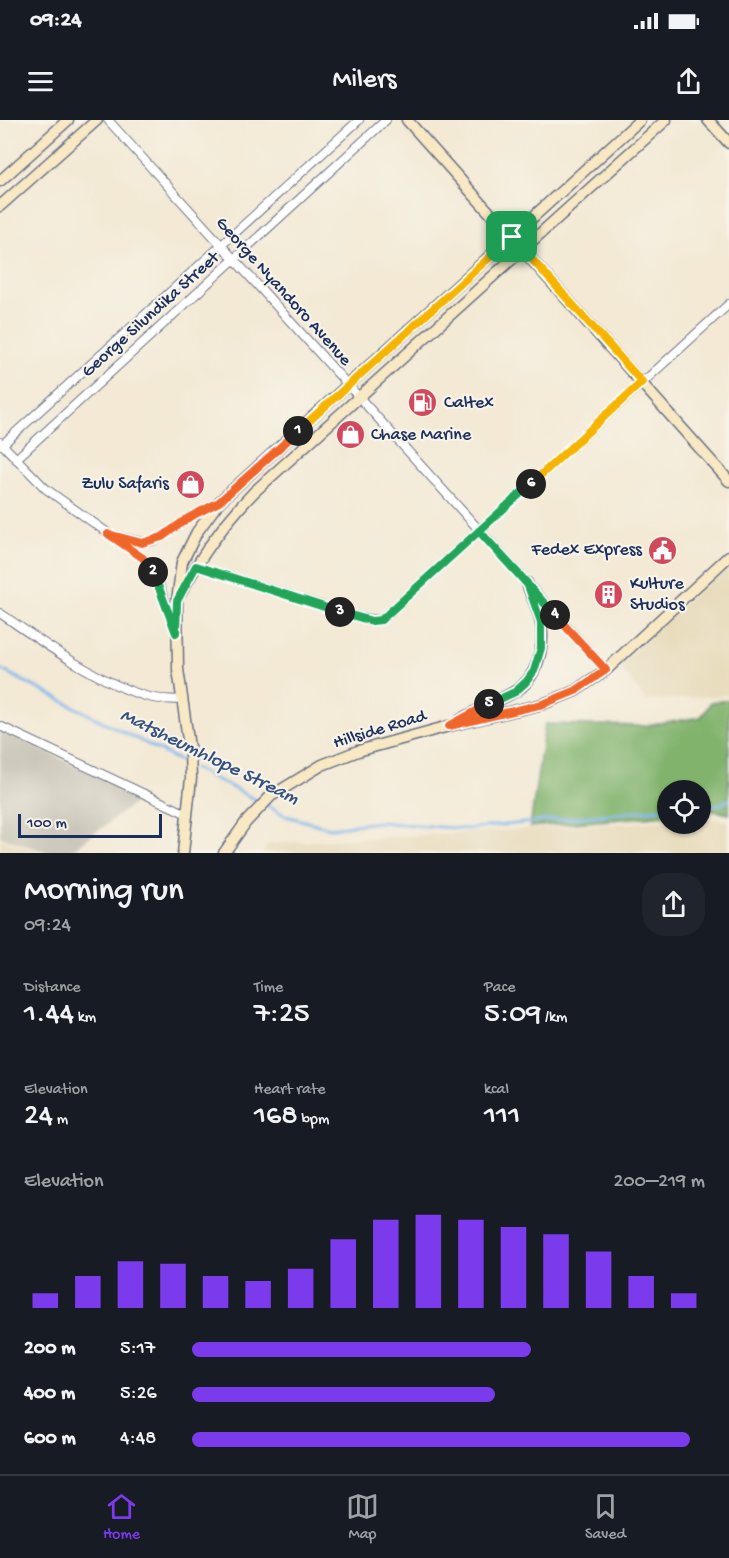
<!DOCTYPE html>
<meta charset="utf-8">
<style>
:root{--surface:#171b24;--page:#20242c;--text:#f1f3f6;--muted:#9ea1a6;--line:#363941;--accent:#7c3aed}
body{margin:0;font-family:"Gochi Hand",sans-serif;background:var(--page);color:var(--text);height:100vh;display:flex;flex-direction:column;font-size:22px;white-space:nowrap}
*{box-sizing:border-box;margin:0}
p{font-size:20px;color:var(--muted)}
.icon{flex:none;width:33px;height:33px;fill:none;stroke:currentColor;stroke-width:2;stroke-linecap:round;stroke-linejoin:round}
.map{position:relative;height:733px;overflow:hidden}
.sheet{display:flex;flex-direction:column;background:var(--surface);flex:1}
.sheet>*{flex:none}
.fabs{position:absolute;left:657px;top:660px;display:grid;gap:12px}
.fabs a{display:grid;place-items:center;width:54px;height:54px;border-radius:50%;background:var(--surface);box-shadow:0 2px 4px #0004;font-size:30px}
.scale{position:absolute;left:18px;bottom:15px;width:144px;box-sizing:border-box;padding-left:6px;border:3px solid #1b2f5e;border-top:0;font-size:16px;line-height:21px;white-space:nowrap;color:#1b2f5e;-webkit-text-stroke:4px #f7f3e8;paint-order:stroke}
.pin{position:absolute;display:grid;place-items:center;width:51px;height:51px;color:#fff;margin:-26px;border-radius:12px;box-shadow:0 3px 9px #0006}
.km{position:absolute;width:30px;height:30px;margin:-15px;border-radius:50%;background:#222;color:#fff;font-size:16px;line-height:30px;text-align:center}
.round{display:grid;place-items:center;flex:none;width:63px;height:63px;border-radius:24px;background:var(--page)}
.overview{display:flex;align-items:center;justify-content:space-between;height:102px;padding:0 24px}
h1{font-size:33px;font-weight:600;line-height:45px}
.figures{display:grid;grid-template-columns:repeat(3,1fr);gap:9px;height:102px;padding:6px 24px}
.figures div{display:grid;align-content:center}
.figures b{font-size:30px;font-weight:600}
.figures small{font-size:16px;font-weight:400}
.figures p{font-size:16px}
.chart{height:168px;padding:12px 24px}
.chart p{display:flex;justify-content:space-between}
.chart svg{width:100%;height:108px;margin-top:6px;stroke:var(--accent);stroke-width:6}
ul{padding:0 24px;list-style:none;font-size:20px}
li{display:grid;grid-template-columns:96px 72px 1fr;align-items:center;height:45px}
li i{height:15px;border-radius:8px;background:var(--accent)}
.status{display:flex;justify-content:space-between;align-items:center;height:42px;padding:0 30px;background:var(--surface);direction:ltr}
.status svg{height:16px;fill:currentColor}
header{display:flex;justify-content:space-between;align-items:center;height:78px;padding:0 24px;background:var(--surface);font-size:27px;font-weight:600}
.tabs{display:flex;justify-content:space-around;align-items:center;height:84px;border-top:2px solid var(--line);background:var(--surface);font-size:16px;color:var(--muted)}
.tabs a{display:grid;justify-items:center;gap:3px}
.tabs .on{color:var(--accent)}
.map>svg:first-child{display:block}
</style>
<div class="status"><b>09:24</b><svg viewBox="0 0 49 12"><path d="M0 12V9h3v3zM5 12V6h3v6zM10 12V3h3v9zM15 12V0h3v12zM26 1h20v11H26zM47 4h2v5h-2z"/></svg></div>
<header><svg class="icon" aria-label="menu" viewBox="0 0 24 24"><path d="M4 6h16M4 12h16M4 18h16"/></svg>Milers<svg class="icon" aria-label="share" viewBox="0 0 24 24"><path d="M12 15V3M7 8l5-5 5 5M5 13v7h14v-7"/></svg></header>
<div class="map">
<svg width="729" height="733" viewBox="0 0 729 733">
<rect width="100%" height="100%" fill="#f7f3e8"/>
<filter id="ink" filterUnits="userSpaceOnUse"><feTurbulence type="fractalNoise" baseFrequency=".0167" numOctaves="2"/><feDisplacementMap in="SourceGraphic" scale="12" xChannelSelector="R" yChannelSelector="G"/><feConvolveMatrix kernelMatrix="1 2 1 2 8 2 1 2 1" color-interpolation-filters="sRGB"/></filter>
<filter id="wash" filterUnits="userSpaceOnUse"><feTurbulence type="fractalNoise" baseFrequency=".008" numOctaves="4" result="noise"/><feDisplacementMap in="SourceGraphic" scale="24" xChannelSelector="R" yChannelSelector="G"/><feGaussianBlur stdDeviation="1.35" result="paint"/><feColorMatrix in="noise" values="0 0 0 0 0 0 0 0 0 0 0 0 0 0 0 0 0 1.4 0 .05"/><feComposite in="paint" operator="in"/></filter>
<g filter="url(#wash)">
<rect width="100%" height="100%" fill="#f3e9d4"/>
<g fill="#e7daba">
<path d="M729 442V575L646 581 618 544Z"/>
<path d="M701 699H717L729 701V733H262L268 724 667 701 668 704H700Z"/>
<path d="M0 719 42 733H0Z"/>
</g>
<path fill="#c8c4b8" d="M0 610 13 616 143 677 68 733H50L0 717Z"/>
<path fill="#81b36d" stroke="#4e7166" stroke-width="1.5" d="M729 580V694L714 691 701 692 700 670H668L667 695 530 707 545 604 645 606 701 597 711 582Z"/>
<g fill="none" stroke-linecap="round" stroke-linejoin="round">
<g stroke="#7eb6ee" stroke-width="3">
<path d="M0 549 188 645"/>
<path d="M194 648 260 682"/>
<path d="M266 685 286 696 330 708 379 702 466 709 668 688"/>
<path d="M700 686 718 685 729 680"/>
</g>
</g>
</g>
<g filter="url(#ink)">
<g fill="none" stroke-linecap="round" stroke-linejoin="round">
<defs>
<g id="street">
<path d="M108 0 606 550"/>
<path d="M0 322 46 369 143 438 156 456 176 512"/>
<path d="M2 325 359 0"/>
<path d="M16 339 386 0"/>
<path d="M115 416 142 422 153 421 162 417 188 398 215 384"/>
<path d="M196 446 361 498 381 500 729 184"/>
<path d="M0 493C40 521 102 565 149 577 160 580 171 579 181 580"/>
<path d="M0 606 187 694"/>
</g>
<g id="secondary">
<path d="M407 0 729 361"/>
<path d="M708 0 729 23"/>
<path d="M0 61 68 0"/>
<path d="M0 86 97 0"/>
<path d="M181 473C201 435 224 403 254 372L666 0"/>
<path d="M460 600C477 590 496 582 514 572 537 559 545 528 541 503 539 490 531 476 527 463"/>
<path d="M183 733 191 658 190 634 178 549 177 481 182 442 197 412 219 382 640 0"/>
<path d="M224 733 246 702 271 676 322 645 358 631 449 606 543 584 575 571 606 550 729 436"/>
</g>
</defs>
<use href="#street" stroke="#677087" stroke-width="10"/>
<use href="#secondary" stroke="#677087" stroke-width="13"/>
<use href="#street" stroke="#fff" stroke-width="8"/>
<use href="#secondary" stroke="#f8e8c3" stroke-width="10"/>
</g>
</g>
<g fill="none" stroke-linecap="round" stroke-linejoin="round" filter="url(#ink)">
<defs>
<path id="split-1" d="M298 311 512 117"/>
<path id="split-2" d="M153 452 143 438 108 414 142 423 162 417 188 398 219 382 298 311"/>
<path id="split-3" d="M153 452 176 513 177 481 196 446 340 492"/>
<path id="split-4" d="M340 492 372 501 381 500 479 411 555 495"/>
<path id="split-5" d="M489 584 449 606 543 584 575 571 606 550 555 495"/>
<path id="split-6" d="M489 584 515 572 526 562 534 551 541 528V502L527 463 479 411 531 364"/>
<path id="split-7" d="M512 117 642 262 531 364"/>
</defs>
<use href="#split-1" stroke="#fff" stroke-width="12"/>
<use href="#split-2" stroke="#fff" stroke-width="12"/>
<use href="#split-3" stroke="#fff" stroke-width="12"/>
<use href="#split-4" stroke="#fff" stroke-width="12"/>
<use href="#split-5" stroke="#fff" stroke-width="12"/>
<use href="#split-6" stroke="#fff" stroke-width="12"/>
<use href="#split-7" stroke="#fff" stroke-width="12"/>
<use href="#split-1" stroke="#f5b400" stroke-width="8"/>
<use href="#split-2" stroke="#f0652b" stroke-width="8"/>
<use href="#split-3" stroke="#22a559" stroke-width="8"/>
<use href="#split-4" stroke="#22a559" stroke-width="8"/>
<use href="#split-5" stroke="#f0652b" stroke-width="8"/>
<use href="#split-6" stroke="#22a559" stroke-width="8"/>
<use href="#split-7" stroke="#f5b400" stroke-width="8"/>
</g>
<defs>
<symbol id="fuel-disc" viewBox="-11 -11 22 22"><circle r="9.5" fill="#d1495b" stroke="#f7f3e8"/><path d="M-5.5-6h7V0h2V4h1.3V-2.5L3-4.5l.8-.8L6-3V5H2.5V1h-1V6h-7ZM-4.2-4.7v3.2H.2V-4.7Z" fill="#fff"/></symbol>
<symbol id="shop-disc" viewBox="-11 -11 22 22"><circle r="9.5" fill="#d1495b" stroke="#f7f3e8"/><path d="M-5-2.5h2.3a2.7 3.5 0 0 1 5.4 0H5L5.5 6h-11ZM-1.5-2.5h3a1.5 2.3 0 0 0-3 0Z" fill="#fff"/></symbol>
<symbol id="civic-disc" viewBox="-11 -11 22 22"><circle r="9.5" fill="#d1495b" stroke="#f7f3e8"/><path d="M-.6-6.5H3V-4.5H.6V-3L4-1V1h2V6H-6V1h2V-1L-.6-3ZM-1.2 2.5V6h2.4V2.5Z" fill="#fff"/></symbol>
<symbol id="building-disc" viewBox="-11 -11 22 22"><circle r="9.5" fill="#d1495b" stroke="#f7f3e8"/><path d="M-4-6H4V6H1V3H-1V6H-4ZM-2.5-4.3h1.7v1.8h-1.7ZM.8-4.3h1.7v1.8H.8ZM-2.5-1h1.7V.8h-1.7ZM.8-1h1.7V.8H.8Z" fill="#fff"/></symbol>
</defs>
<g fill-rule="evenodd">
<use href="#fuel-disc" x="406" y="266" width="33" height="33"/>
<use href="#shop-disc" x="334" y="298" width="33" height="33"/>
<use href="#shop-disc" x="174" y="348" width="33" height="33"/>
<use href="#civic-disc" x="646" y="414" width="33" height="33"/>
<use href="#building-disc" x="592" y="458" width="33" height="33"/>
</g>
<g text-anchor="middle" dominant-baseline="central" stroke-width="4.5" stroke-linejoin="round" paint-order="stroke">
<g font-size="18" fill="#1b2f5e" stroke="#f7f3e8">
<text transform="translate(283 172) rotate(48)">George Nyandoro Avenue</text>
<text transform="translate(151 195) rotate(-42)">George Silundika Street</text>
<text transform="translate(380 610) rotate(-17)">Hillside Road</text>
</g>
<g font-size="18" fill="#1b2f5e" stroke="#f7f3e8" text-anchor="start">
<text x="444" y="283">Caltex</text>
<text x="371" y="315">Chase Marine</text>
<text x="169" y="364" text-anchor="end">Zulu Safaris</text>
<text x="642" y="430" text-anchor="end">Fedex Express</text>
<text x="630" y="464">Kulture<tspan x="630" dy="21">Studios</tspan></text>
</g>
<g font-size="20" font-style="italic" fill="#345182" stroke="#f7f3e8">
<text transform="translate(209 638) rotate(26)">Matsheumhlope Stream</text>
</g>
</g>
</svg>
<div class="fabs">
<a><svg class="icon" aria-label="locate" viewBox="0 0 24 24"><circle cx="12" cy="12" r="6"/><path d="M12 2v4M12 18v4M2 12h4M18 12h4"/></svg></a>
</div>
<div class="scale">100 m</div>
<div class="pin" style="left:512px;top:117px;background:#1e9e55"><svg class="icon" aria-label="arrive" viewBox="0 0 24 24"><path d="M6 21V4h12l-3 4 3 4H6"/></svg></div>
<b class="km" style="left:298px;top:311px">1</b>
<b class="km" style="left:153px;top:452px">2</b>
<b class="km" style="left:340px;top:492px">3</b>
<b class="km" style="left:555px;top:495px">4</b>
<b class="km" style="left:489px;top:584px">5</b>
<b class="km" style="left:531px;top:364px">6</b>
</div>
<section class="sheet">
<div class="overview"><div><h1>Morning run</h1><p>09:24</p></div><a class="round"><svg class="icon" aria-label="share" viewBox="0 0 24 24"><path d="M12 15V3M7 8l5-5 5 5M5 13v7h14v-7"/></svg></a></div>
<div class="figures">
<div><p>Distance</p><b>1.44<small> km</small></b></div>
<div><p>Time</p><b>7:25</b></div>
<div><p>Pace</p><b>5:09<small> /km</small></b></div>
</div>
<div class="figures">
<div><p>Elevation</p><b>24<small> m</small></b></div>
<div><p>Heart rate</p><b>168<small> bpm</small></b></div>
<div><p>kcal</p><b>111</b></div>
</div>
<div class="chart"><p><span>Elevation</span>200–219 m</p>
<svg viewBox="0 0 160 44" preserveAspectRatio="none"><path d="M5 44V38M15 44V31M25 44V25M35 44V26M45 44V31M55 44V33M65 44V28M75 44V16M85 44V8M95 44V6M105 44V8M115 44V11M125 44V14M135 44V21M145 44V31M155 44V38"/></svg>
</div>
<ul>
<li><b>200 m</b>5:17<i style="width:66%"></i></li>
<li><b>400 m</b>5:26<i style="width:59%"></i></li>
<li><b>600 m</b>4:48<i style="width:97%"></i></li>
</ul>
</section>
<nav class="tabs">
<a class="on"><svg class="icon" aria-label="home" viewBox="0 0 24 24"><path d="M3 11l9-7 9 7M6 9v11h12V9"/></svg>Home</a>
<a><svg class="icon" aria-label="map" viewBox="0 0 24 24"><path d="M3 6l6-2 6 2 6-2v14l-6 2-6-2-6 2zM9 4v14M15 6v14"/></svg>Map</a>
<a><svg class="icon" aria-label="saved" viewBox="0 0 24 24"><path d="M7 4h10v16l-5-4-5 4z"/></svg>Saved</a>
</nav>
